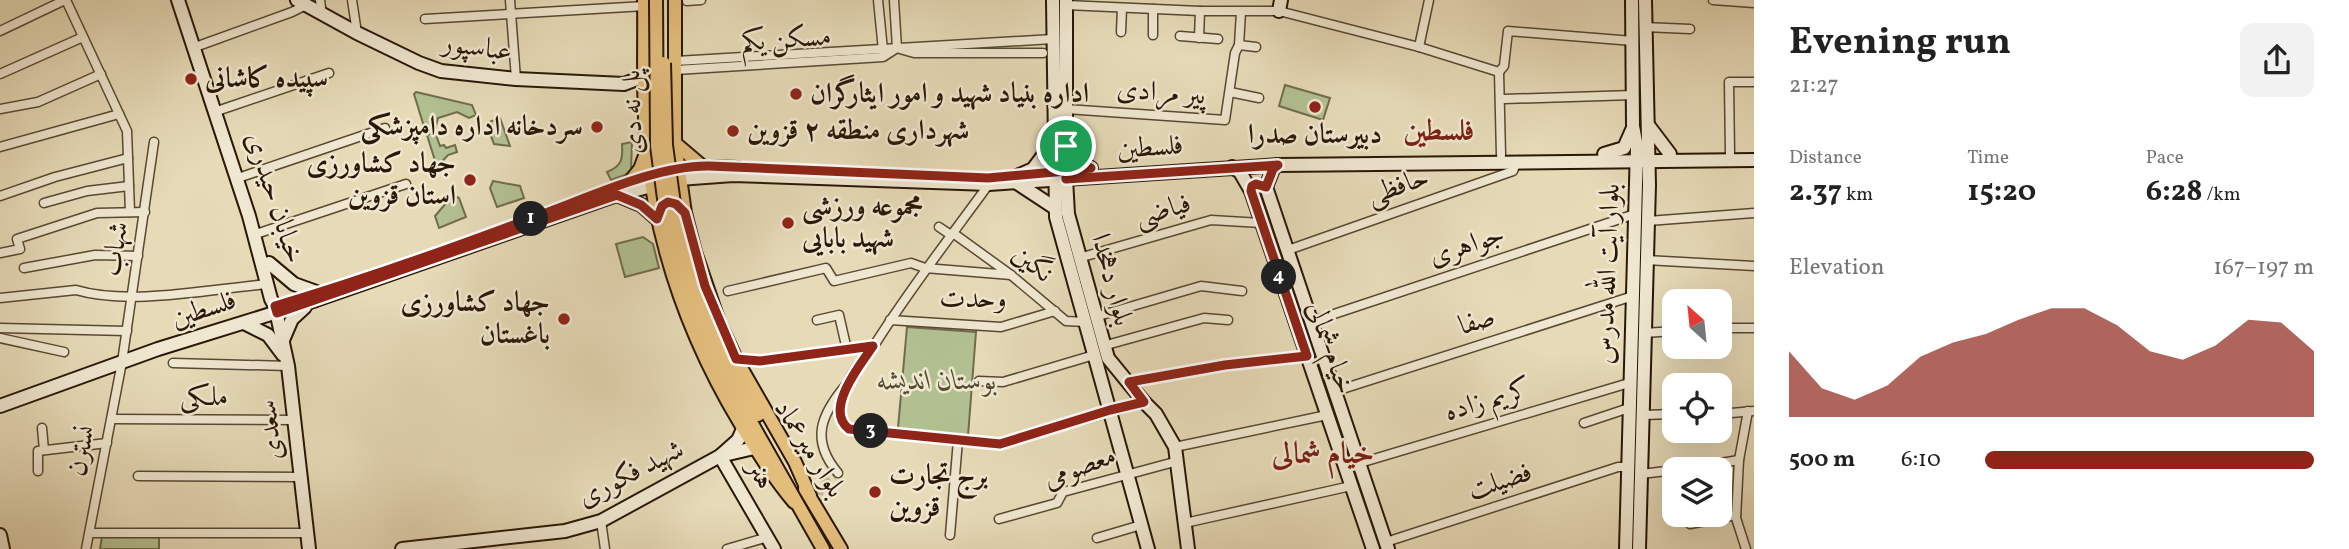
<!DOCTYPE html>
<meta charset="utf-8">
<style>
:root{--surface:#fff;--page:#f2f2f2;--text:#222;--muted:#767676;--accent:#8f2418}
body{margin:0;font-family:Vollkorn,Amiri,serif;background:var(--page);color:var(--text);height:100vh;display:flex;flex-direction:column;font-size:26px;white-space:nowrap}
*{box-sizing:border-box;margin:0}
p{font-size:23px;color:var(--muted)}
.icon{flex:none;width:38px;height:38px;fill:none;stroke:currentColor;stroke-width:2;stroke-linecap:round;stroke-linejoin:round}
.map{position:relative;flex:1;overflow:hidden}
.side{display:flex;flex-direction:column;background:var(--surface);width:595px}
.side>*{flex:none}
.needle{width:46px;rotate:333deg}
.fabs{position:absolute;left:1662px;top:289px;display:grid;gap:14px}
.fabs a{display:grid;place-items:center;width:70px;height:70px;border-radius:14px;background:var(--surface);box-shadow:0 7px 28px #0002;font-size:35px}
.pin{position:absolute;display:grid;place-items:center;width:60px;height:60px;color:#fff;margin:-30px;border:4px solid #fff;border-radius:50%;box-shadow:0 2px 7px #0007}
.km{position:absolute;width:35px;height:35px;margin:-18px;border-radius:50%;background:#222;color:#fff;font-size:19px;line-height:35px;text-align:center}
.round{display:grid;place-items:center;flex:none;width:74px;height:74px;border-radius:14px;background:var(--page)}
.head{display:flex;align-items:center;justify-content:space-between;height:119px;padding:0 35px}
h1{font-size:38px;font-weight:700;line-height:52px}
.metrics{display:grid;grid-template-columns:repeat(3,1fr);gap:10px;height:119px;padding:7px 35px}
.metrics div{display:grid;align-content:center}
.metrics b{font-size:30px;font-weight:700}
.metrics small{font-size:19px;font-weight:400}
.metrics p{font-size:19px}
.chart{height:196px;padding:14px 35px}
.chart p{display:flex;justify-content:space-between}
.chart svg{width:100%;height:126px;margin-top:7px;fill:var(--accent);opacity:.7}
ul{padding:0 35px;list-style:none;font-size:23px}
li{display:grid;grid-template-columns:112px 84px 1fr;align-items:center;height:52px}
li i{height:18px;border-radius:9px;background:var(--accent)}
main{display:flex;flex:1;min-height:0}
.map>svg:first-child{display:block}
</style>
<main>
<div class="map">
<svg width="1754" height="549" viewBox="0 0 1754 549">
<rect width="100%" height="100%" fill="#e6dab7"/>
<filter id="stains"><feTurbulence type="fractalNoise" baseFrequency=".00286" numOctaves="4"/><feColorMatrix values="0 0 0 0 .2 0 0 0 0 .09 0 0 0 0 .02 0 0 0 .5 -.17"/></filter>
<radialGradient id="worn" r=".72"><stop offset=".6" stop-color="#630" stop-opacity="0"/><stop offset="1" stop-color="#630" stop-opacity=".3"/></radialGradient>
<g fill="#b2c091" stroke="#6e6c4c" stroke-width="2">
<path d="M1285 85 1330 98 1323 120 1279 106Z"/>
<path d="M416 92 472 105 476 115 469 118 457 112 438 118 435 130 426 133 414 94Z"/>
<path d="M500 118 510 146 494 144 486 123Z"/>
<path d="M435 132 440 146 444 145 446 148 455 145 457 152 448 155 437 167 427 135Z"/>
<path d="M632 142 631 170 625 175 611 180 607 172C622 166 623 159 622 144Z"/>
<path d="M493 181 520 186 524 198 497 207 490 188Z"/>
<path d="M1257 184H1262L1388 549H1373L1252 186Z"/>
<path d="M453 195 459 198 466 217 439 228 435 216Z"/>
<path d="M643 237 653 244 659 268 625 277 616 244Z"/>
<path d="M907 327 976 332 968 436 898 428Z"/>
<path d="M102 536 159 537V549H100Z"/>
</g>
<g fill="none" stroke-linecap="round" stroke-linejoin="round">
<path stroke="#c0b394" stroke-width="8" stroke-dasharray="8 4" stroke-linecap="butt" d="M819 507C816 490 824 482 838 473"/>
<defs>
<g id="street">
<path d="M66 0 127 131 130 212"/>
<path d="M320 0 322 15"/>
<path d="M352 0 357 33"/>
<path d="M510 0 516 79"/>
<path d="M878 0 883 50"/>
<path d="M894 0 897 48"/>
<path d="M1713 0 1754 3"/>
<path d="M687 1 701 0"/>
<path d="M1066 5 1200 11H1279L1419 47 1499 72"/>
<path d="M1241 12 1239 45 1256 47"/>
<path d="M425 19 645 6"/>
<path d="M1644 27 1690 29"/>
<path d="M0 31 65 0"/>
<path d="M1121 32 1122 8"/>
<path d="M1153 35V9"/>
<path d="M1180 36 1218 39"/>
<path d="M1199 38 1200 11"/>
<path d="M198 46 292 12 304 6"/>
<path d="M1419 47 1429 0"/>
<path d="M900 49 914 53H1043"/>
<path d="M676 61 1053 39"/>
<path d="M676 70 883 57 897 48"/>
<path d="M1499 72 1504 66 1508 31 1633 41"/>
<path d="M1499 72 1501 155"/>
<path d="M0 74 83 37"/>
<path d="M1230 92 1259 98"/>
<path d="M1504 99 1633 95"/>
<path d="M0 109 38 102 101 74"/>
<path d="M1066 109 1225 120 1235 53 1239 45"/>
<path d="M220 110 329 73"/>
<path d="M0 147 119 114"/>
<path d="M1730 154 1729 82H1754"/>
<path d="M241 177 385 128"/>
<path d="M989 184C951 236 912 286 877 341 868 354 855 366 849 380 842 394 834 418 849 429L1000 444 1144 402"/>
<path d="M0 196 55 177 128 158"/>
<path d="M44 203 87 191 129 186"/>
<path d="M1648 221 1754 213"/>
<path d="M939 227 951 235"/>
<path d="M259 233 406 184"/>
<path d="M953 233 1011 275 1066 321 1085 322"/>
<path d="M1288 250 1513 171 1517 161"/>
<path d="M0 253 20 249 17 239 97 213 145 212"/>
<path d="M1079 258 1211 220 1261 223"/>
<path d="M1646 260 1754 266"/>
<path d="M24 268 95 255 138 256"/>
<path d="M728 291 826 268 834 281 911 263 925 268 1011 275"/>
<path d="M0 298 76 290C130 306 210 289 268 284"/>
<path d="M1095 317 1201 286 1242 291"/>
<path d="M817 320 839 315 847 350"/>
<path d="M890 320 1001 327 1055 311"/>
<path d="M1313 321 1635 214"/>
<path d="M0 328 127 331"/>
<path d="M1720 328H1754"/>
<path d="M1644 333 1675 331"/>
<path d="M0 338 64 352"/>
<path d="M1103 346 1204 318 1228 320"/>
<path d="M736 359 760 361 873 346"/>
<path d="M173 363 288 366"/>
<path d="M979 381 1003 382 1094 355"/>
<path d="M1129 382 1225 365 1307 356"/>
<path d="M1336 391 1633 296"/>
<path d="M1720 414 1754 411"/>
<path d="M1642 415 1675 414"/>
<path d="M112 419 295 420"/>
<path d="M1584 423 1629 408"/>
<path d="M42 428 44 450"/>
<path d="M1175 447 1327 415"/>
<path d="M1360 463 1629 383"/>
<path d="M1684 469 1739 460"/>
<path d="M38 471V451L107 443"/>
<path d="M838 473C810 440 821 415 845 386"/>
<path d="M1641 474 1675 470"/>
<path d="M138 476 302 477"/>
<path d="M999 519 1057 503 1063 492 1178 461"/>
<path d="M601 521 605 549"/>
<path d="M1185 523 1351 486"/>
<path d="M1690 524 1736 515"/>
<path d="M90 533H308"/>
<path d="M950 535 958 440"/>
<path d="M1097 538 1141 525"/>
<path d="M1386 542 1618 467H1628"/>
<path d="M86 549 122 362 154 142"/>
<path d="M727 549 768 537"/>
<path d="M1746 549 1736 518 1739 460 1748 411"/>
</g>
<g id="secondary">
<path d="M178 0 249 216 271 299 275 306 288 366 309 549"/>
<path d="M297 0 357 33 419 63 441 71 516 79 624 84 645 76"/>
<path d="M1053 0 1056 217 1148 549"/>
<path d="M1066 0V179L1068 214 1108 358 1144 402 1156 414 1175 447 1188 549"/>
<path d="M1279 11 1281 0"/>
<path d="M1648 125 1670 154"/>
<path d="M1066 146 1080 163 1091 168"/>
<path d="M1604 154 1624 148 1632 130"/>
<path d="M1278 165 1273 169 1266 187 1388 549"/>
<path d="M1232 167 1240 172 1251 191 1373 549"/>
<path d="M1017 176 1033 169 1053 142"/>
<path d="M1017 183 1055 208"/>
<path d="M626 184C670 167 693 166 738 168"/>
<path d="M269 263 294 284 319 293"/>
<path d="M244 323 268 335 283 355"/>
<path d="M283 340 292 319 305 307"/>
<path d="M0 406 158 349 316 300 617 195 679 179 733 175 989 184 1278 165 1754 160"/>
<path d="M724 455 754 448"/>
<path d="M720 456 774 549"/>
<path d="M0 535 3 549"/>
<path d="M402 549 565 531 601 521 720 456 738 440 743 429"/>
<path d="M1626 549 1637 147 1633 126 1632 0"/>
<path d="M1639 549 1649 185 1645 0"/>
</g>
<g id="primary">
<path d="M644 0C645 49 642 100 647 149 657 248 689 338 740 423 757 451 773 477 794 502"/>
<path d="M675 0V143L685 213 695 252 719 322 736 359 795 462 810 496"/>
<path d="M673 147 675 143 702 166"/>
<path d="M629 183 640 169 646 153"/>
<path d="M617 195 641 205 657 219"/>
<path d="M676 219C694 290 720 353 758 415"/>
<path d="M667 221 688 294 717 362 823 549"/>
<path d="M805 489 841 549"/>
</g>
</defs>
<use href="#street" stroke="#594832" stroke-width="11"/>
<use href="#secondary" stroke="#2a1706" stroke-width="16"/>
<use href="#primary" stroke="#2a1706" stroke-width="16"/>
<use href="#street" stroke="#efe7d0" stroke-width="8"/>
<use href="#secondary" stroke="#efe7d0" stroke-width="12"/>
<use href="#primary" stroke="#e3bd7c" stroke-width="12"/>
<defs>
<g id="primary-bridge">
<path d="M656 0 657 146 667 221"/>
<path d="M664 63 666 145 676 219"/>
</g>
</defs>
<use href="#primary-bridge" stroke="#2a1706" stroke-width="16" stroke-linecap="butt"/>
<use href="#primary-bridge" stroke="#e3bd7c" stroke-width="12"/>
</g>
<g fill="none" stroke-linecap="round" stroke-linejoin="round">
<defs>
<path id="route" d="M1066 146V171L988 178 709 166C655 165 584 200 532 218 447 250 362 280 275 306L277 313 617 195 641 205 657 219 662 206 668 202 676 204 685 213 705 286 736 359 760 361 873 346C861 364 823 410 849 429L1000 444 1110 410 1144 402 1129 382 1225 365 1307 356 1251 191 1252 186 1256 184 1266 187 1273 169 1278 165 1066 179V171L1091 168 1080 163 1066 146"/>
</defs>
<use href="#route" stroke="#fff" stroke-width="14"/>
<use href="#route" stroke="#8f2418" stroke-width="9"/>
</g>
<g fill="#8f2418" stroke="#efe7d0" stroke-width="2.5">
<circle cx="191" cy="79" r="7"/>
<circle cx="796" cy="94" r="7"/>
<circle cx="1315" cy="107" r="7"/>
<circle cx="597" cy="127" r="7"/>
<circle cx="733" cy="131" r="7"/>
<circle cx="470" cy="180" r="7"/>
<circle cx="788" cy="223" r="7"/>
<circle cx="564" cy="319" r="7"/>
<circle cx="875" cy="492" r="7"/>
</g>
<g text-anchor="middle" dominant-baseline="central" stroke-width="5" stroke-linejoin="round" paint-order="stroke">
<g font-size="28" fill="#2a1706" stroke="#efe7d0">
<text transform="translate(786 40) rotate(-4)">مسکن یکم</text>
<text transform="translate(477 48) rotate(8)">عباسپور</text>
<text transform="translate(1161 93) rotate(4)">پیر مرادی</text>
<text transform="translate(633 112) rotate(-92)">پل نه دی</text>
<text transform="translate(1150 148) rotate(-4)">فلسطین</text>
<text transform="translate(1398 187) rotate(-19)">حافظی</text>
<text transform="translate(274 198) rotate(72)">خیابان حیدری</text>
<text transform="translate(1163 211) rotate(-16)">فیاضی</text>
<text transform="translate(1467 246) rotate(-18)">جواهری</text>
<text transform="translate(116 249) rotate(-82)">شهاب</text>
<text transform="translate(1032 264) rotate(38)">نگین</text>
<text transform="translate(1608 274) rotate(-88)">بلوار آیت الله مدرس</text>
<text transform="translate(1111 280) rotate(75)">بلوار دهخدا</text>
<text x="973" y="299">وحدت</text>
<text transform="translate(204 310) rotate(-18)">فلسطین</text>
<text transform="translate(1477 322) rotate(-18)">صفا</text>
<text transform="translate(1330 348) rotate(71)">خیام شمالی</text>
<text x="204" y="397">ملکی</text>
<text transform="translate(1488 401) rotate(-16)">کریم زاده</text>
<text transform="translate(271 430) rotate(-97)">سعدی</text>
<text transform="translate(809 449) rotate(58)">بلوار میرعماد</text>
<text transform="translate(82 451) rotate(-79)">نسترن</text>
<text transform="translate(1080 468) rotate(-21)">معصومی</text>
<text transform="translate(631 474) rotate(-27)">شهید فکوری</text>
<text transform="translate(760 475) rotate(60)">هنر</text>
<text transform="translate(1500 482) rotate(-18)">فضیلت</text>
</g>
<g font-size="28" font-weight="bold" fill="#2a1706" stroke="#efe7d0" text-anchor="start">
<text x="205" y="79">سپیده کاشانی</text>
<text x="810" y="94">اداره بنیاد شهید و امور ایثارگران</text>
<text x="583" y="127" text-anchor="end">سردخانه اداره دامپزشکی</text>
<text x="747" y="131">شهرداری منطقه ۲ قزوین</text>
<text x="1315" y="135" text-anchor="middle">دبیرستان صدرا</text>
<text x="456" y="164" text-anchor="end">جهاد کشاورزی<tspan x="456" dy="32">استان قزوین</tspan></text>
<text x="802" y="207">مجموعه ورزشی<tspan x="802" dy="32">شهید بابایی</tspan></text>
<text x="550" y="303" text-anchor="end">جهاد کشاورزی<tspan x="550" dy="32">باغستان</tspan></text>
<text x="889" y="476">برج تجارت<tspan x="889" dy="32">قزوین</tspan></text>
</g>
<g font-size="28" font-style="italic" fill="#534a30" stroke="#efe7d0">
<text x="937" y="381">بوستان اندیشه</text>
</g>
<g font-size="30" font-weight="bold" fill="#7a1f14" stroke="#efe7d0">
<text x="1439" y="132">فلسطین</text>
<text x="1323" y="455">خیام شمالی</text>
</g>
</g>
<rect width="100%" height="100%" filter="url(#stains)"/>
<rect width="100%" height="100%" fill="url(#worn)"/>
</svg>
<div class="fabs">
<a><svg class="needle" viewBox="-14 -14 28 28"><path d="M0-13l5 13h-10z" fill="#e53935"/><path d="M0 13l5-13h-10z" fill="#767676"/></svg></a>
<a><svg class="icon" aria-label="locate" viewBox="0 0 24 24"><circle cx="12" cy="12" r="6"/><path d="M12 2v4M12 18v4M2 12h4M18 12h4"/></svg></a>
<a><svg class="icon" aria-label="layers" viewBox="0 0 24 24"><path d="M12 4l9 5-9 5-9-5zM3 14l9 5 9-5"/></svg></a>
</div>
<div class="pin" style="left:1066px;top:146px;background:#1e9e55"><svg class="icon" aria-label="arrive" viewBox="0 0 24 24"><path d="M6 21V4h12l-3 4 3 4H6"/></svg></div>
<b class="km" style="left:531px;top:219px">1</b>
<b class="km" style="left:871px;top:431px">3</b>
<b class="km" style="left:1279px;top:277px">4</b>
</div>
<section class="side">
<div class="head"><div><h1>Evening run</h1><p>21:27</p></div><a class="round"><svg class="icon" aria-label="share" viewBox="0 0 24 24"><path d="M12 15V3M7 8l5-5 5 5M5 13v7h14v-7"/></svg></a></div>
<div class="metrics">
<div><p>Distance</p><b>2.37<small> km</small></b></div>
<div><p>Time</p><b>15:20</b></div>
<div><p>Pace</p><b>6:28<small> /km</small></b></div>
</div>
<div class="chart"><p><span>Elevation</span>167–197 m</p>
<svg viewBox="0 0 160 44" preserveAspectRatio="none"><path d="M0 44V21L10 34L20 38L30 33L40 23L50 18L60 15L70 10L80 6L90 6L100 12L110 21L120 24L130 19L140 10L150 11L160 21V44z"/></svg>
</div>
<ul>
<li><b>500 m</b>6:10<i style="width:100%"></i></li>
</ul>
</section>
</main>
